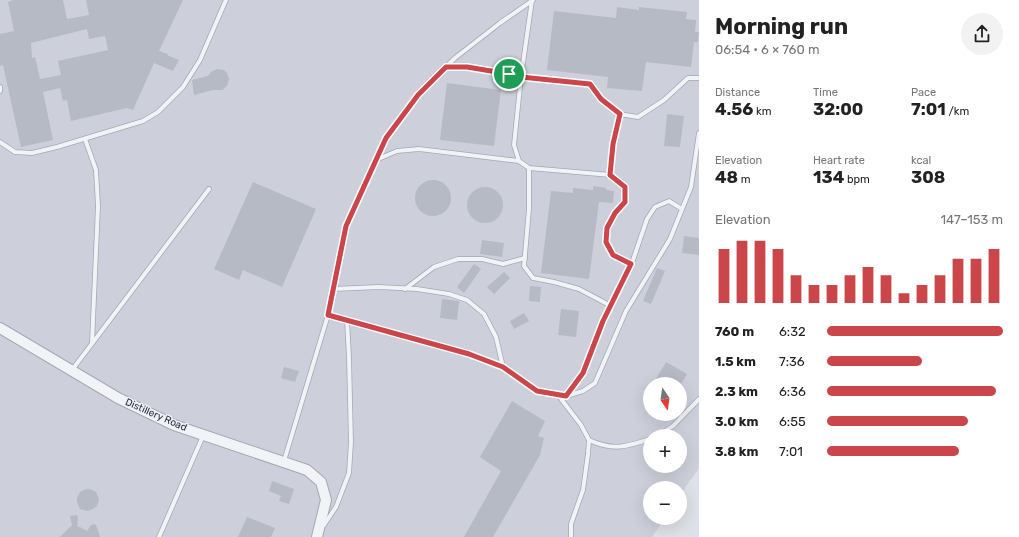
<!DOCTYPE html>
<meta charset="utf-8">
<style>
:root{--surface:#fff;--page:#f2f2f2;--text:#222;--muted:#767676;--accent:#cb464b}
body{margin:0;font-family:Rubik,sans-serif;background:var(--page);color:var(--text);height:100vh;display:flex;flex-direction:column;font-size:15px;white-space:nowrap}
*{box-sizing:border-box;margin:0}
p{font-size:13px;color:var(--muted)}
.icon{flex:none;width:22px;height:22px;fill:none;stroke:currentColor;stroke-width:2;stroke-linecap:round;stroke-linejoin:round}
.map{position:relative;flex:1;overflow:hidden}
.details{display:flex;flex-direction:column;background:var(--surface);width:320px}
.details>*{flex:none}
.needle{width:26px;rotate:167deg}
.controls{position:absolute;left:643px;top:377px;display:grid;gap:8px}
.controls a{display:grid;place-items:center;width:44px;height:44px;border-radius:50%;background:var(--surface);box-shadow:0 4px 16px #0002;font-size:20px}
.pin{position:absolute;display:grid;place-items:center;width:34px;height:34px;color:#fff;margin:-17px;border:2px solid #fff;border-radius:50%;box-shadow:0 1px 4px #0007}
.round{display:grid;place-items:center;flex:none;width:42px;height:42px;border-radius:21px;background:var(--page)}
.headline{display:flex;align-items:center;justify-content:space-between;height:68px;padding:0 16px}
h1{font-size:22px;font-weight:700;line-height:30px}
.metrics{display:grid;grid-template-columns:repeat(3,1fr);gap:6px;height:68px;padding:4px 16px}
.metrics div{display:grid;align-content:center}
.metrics b{font-size:17px;font-weight:700}
.metrics small{font-size:11px;font-weight:400}
.metrics p{font-size:11px}
.chart{height:112px;padding:8px 16px}
.chart p{display:flex;justify-content:space-between}
.chart svg{width:100%;height:72px;margin-top:4px;stroke:var(--accent);stroke-width:6}
ul{padding:0 16px;list-style:none;font-size:13px}
li{display:grid;grid-template-columns:64px 48px 1fr;align-items:center;height:30px}
li i{height:10px;border-radius:5px;background:var(--accent)}
main{display:flex;flex:1;min-height:0}
.map>svg:first-child{display:block}
</style>
<main>
<div class="map">
<svg width="699" height="537" viewBox="0 0 699 537">
<rect width="100%" height="100%" fill="#dfe1e8"/>
<path fill="#cdd0da" fill-rule="evenodd" d="M0 0H699V468L680 495V488H650V518H665L652 537H0ZM650 384H680V414H650ZM650 436H680V466H650Z"/>
<g fill="#b6bac5" fill-rule="evenodd">
<path d="M13 0H63L67 19 89 15 86 0H183L159 51 168 54 167 55 179 60 173 71 154 63 133 110 127 108 71 121 67 100 63 101 60 88 43 92 53 140 21 147 3 65 0 66V34L14 31 8 2ZM87 29 89 39 105 36 108 50 58 61 61 75 40 79 35 57 32 58 31 43Z"/>
<path d="M617 7 639 10V7L687 12 686 19 696 20 695 32H699L698 42H694L691 67 646 62 642 91 607 88 608 77 547 70 554 11 616 18Z"/>
<path d="M217 69 224 70 227 73 229 79 227 86 222 90H213L194 95 192 80 208 76 211 72Z"/>
<path d="M447 83 501 90 494 146 440 140Z"/>
<path d="M667 114 684 116 680 147 664 146Z"/>
<circle cx="433" cy="198" r="18"/>
<path d="M253 182 316 209 282 287 243 270 239 280 214 269Z"/>
<path d="M593 186 606 188V190L614 191 613 203 599 202 589 279 541 273 551 191 573 193V188L593 190Z"/>
<circle cx="485" cy="205" r="18"/>
<path d="M684 236 699 238V255L682 253Z"/>
<path d="M482 240 504 243 502 257 480 254Z"/>
<path d="M474 264 481 269 464 293 457 287Z"/>
<path d="M657 268 665 271 651 304 643 301Z"/>
<path d="M504 272 510 278 494 294 487 287Z"/>
<path d="M530 286 541 287 540 302 529 301Z"/>
<path d="M442 299 459 301 457 320 440 318Z"/>
<path d="M561 309 579 311 576 337 558 335Z"/>
<path d="M524 313 529 321 514 329 510 321Z"/>
<path d="M666 362 687 374 681 384H653Z"/>
<path d="M284 367 299 371 295 382 281 378Z"/>
<path d="M512 401 545 421 538 436 544 438 540 455 493 537H464L501 471 480 457Z"/>
<path d="M272 481 294 489 289 504 279 501 281 496 269 491Z"/>
<path d="M86 489H90L96 492 99 499 97 506 91 510 87 511 80 509 77 502V498L80 492Z"/>
<path d="M77 515 78 519 77 526 82 528 87 531 91 525 95 524 97 527 100 537H60L72 525 70 516Z"/>
<path d="M247 517 275 528 271 537H238Z"/>
</g>
<g fill="none" stroke-linecap="round" stroke-linejoin="round">
<defs>
<g id="service">
<path d="M532 0 521 77 590 84 601 99 619 114 638 117 664 100 688 78H699"/>
<path d="M446 67C471 67 496 71 521 77L514 145 519 161 529 168V209L524 266 533 278 554 282 579 289 611 306"/>
<path d="M0 87V91"/>
<path d="M619 114 613 144 611 175 625 187V202L615 213 607 228 606 242 613 255 631 264"/>
<path d="M85 139 96 170 98 206 92 343"/>
<path d="M0 142 15 152 32 153 57 147 143 121 158 112 183 87 200 60 226 0"/>
<path d="M376 160 397 151 419 149 519 161"/>
<path d="M529 168 611 175"/>
<path d="M333 289 379 287 417 289 449 294 467 300 484 314 496 337 503 367"/>
<path d="M405 289 434 267 458 259H482L503 264 525 258"/>
<path d="M328 315 469 353 503 367 537 391 566 396 583 391 595 383 626 311 670 239 691 187 699 133"/>
<path d="M72 370 209 189"/>
<path d="M558 395 581 425 589 440 588 454 583 490 571 524V537"/>
<path d="M566 396 583 373 603 321 633 260 647 219 655 207 669 201 682 209"/>
<path d="M657 436 673 426 699 399"/>
<path d="M589 440C613 451 626 447 650 439"/>
<path d="M284 461 328 315 346 226 385 138 417 95 455 58 500 23 533 0"/>
<path d="M324 525 336 507 349 473 351 442 349 357 347 320"/>
<path d="M159 537 203 436"/>
</g>
<path id="tertiary" d="M0 328 118 398 174 425 307 470 321 482 326 500 317 537"/>
</defs>
<use href="#service" stroke="#a4a8b2" stroke-width="5.5"/>
<use href="#tertiary" stroke="#a4a8b2" stroke-width="12"/>
<use href="#service" stroke="#f1f3f6" stroke-width="4"/>
<use href="#tertiary" stroke="#f1f3f6" stroke-width="10"/>
</g>
<g fill="none" stroke-linecap="round" stroke-linejoin="round">
<defs>
<path id="route" d="M446 67H467L509 74 521 77 590 84 601 99 620 114 613 144 610 175 625 187V202L615 213 607 228 606 242 613 255 631 264 603 321 583 373 566 396 537 391 503 367 469 354 328 315 346 226 386 138 418 95Z"/>
</defs>
<use href="#route" stroke="#fff" stroke-width="8"/>
<use href="#route" stroke="#cb464b" stroke-width="5"/>
</g>
<g text-anchor="middle" dominant-baseline="central" stroke-width="3" stroke-linejoin="round" paint-order="stroke">
<g font-size="10" fill="#282e3f" stroke="#eef1f6">
<text transform="translate(156 415) rotate(24)">Distillery Road</text>
</g>
</g>
</svg>
<div class="controls">
<a><svg class="needle" viewBox="-14 -14 28 28"><path d="M0-13l5 13h-10z" fill="#e53935"/><path d="M0 13l5-13h-10z" fill="#767676"/></svg></a>
<a>+</a>
<a>−</a>
</div>
<div class="pin" style="left:509px;top:74px;background:#1e9e55"><svg class="icon" aria-label="arrive" viewBox="0 0 24 24"><path d="M6 21V4h12l-3 4 3 4H6"/></svg></div>
</div>
<section class="details">
<div class="headline"><div><h1>Morning run</h1><p>06:54 · 6 × 760 m</p></div><a class="round"><svg class="icon" aria-label="share" viewBox="0 0 24 24"><path d="M12 15V3M7 8l5-5 5 5M5 13v7h14v-7"/></svg></a></div>
<div class="metrics">
<div><p>Distance</p><b>4.56<small> km</small></b></div>
<div><p>Time</p><b>32:00</b></div>
<div><p>Pace</p><b>7:01<small> /km</small></b></div>
</div>
<div class="metrics">
<div><p>Elevation</p><b>48<small> m</small></b></div>
<div><p>Heart rate</p><b>134<small> bpm</small></b></div>
<div><p>kcal</p><b>308</b></div>
</div>
<div class="chart"><p><span>Elevation</span>147–153 m</p>
<svg viewBox="0 0 160 44" preserveAspectRatio="none"><path d="M5 44V11M15 44V6M25 44V6M35 44V11M45 44V27M55 44V33M65 44V33M75 44V27M85 44V22M95 44V27M105 44V38M115 44V33M125 44V27M135 44V17M145 44V17M155 44V11"/></svg>
</div>
<ul>
<li><b>760 m</b>6:32<i style="width:100%"></i></li>
<li><b>1.5 km</b>7:36<i style="width:54%"></i></li>
<li><b>2.3 km</b>6:36<i style="width:96%"></i></li>
<li><b>3.0 km</b>6:55<i style="width:80%"></i></li>
<li><b>3.8 km</b>7:01<i style="width:75%"></i></li>
</ul>
</section>
</main>
